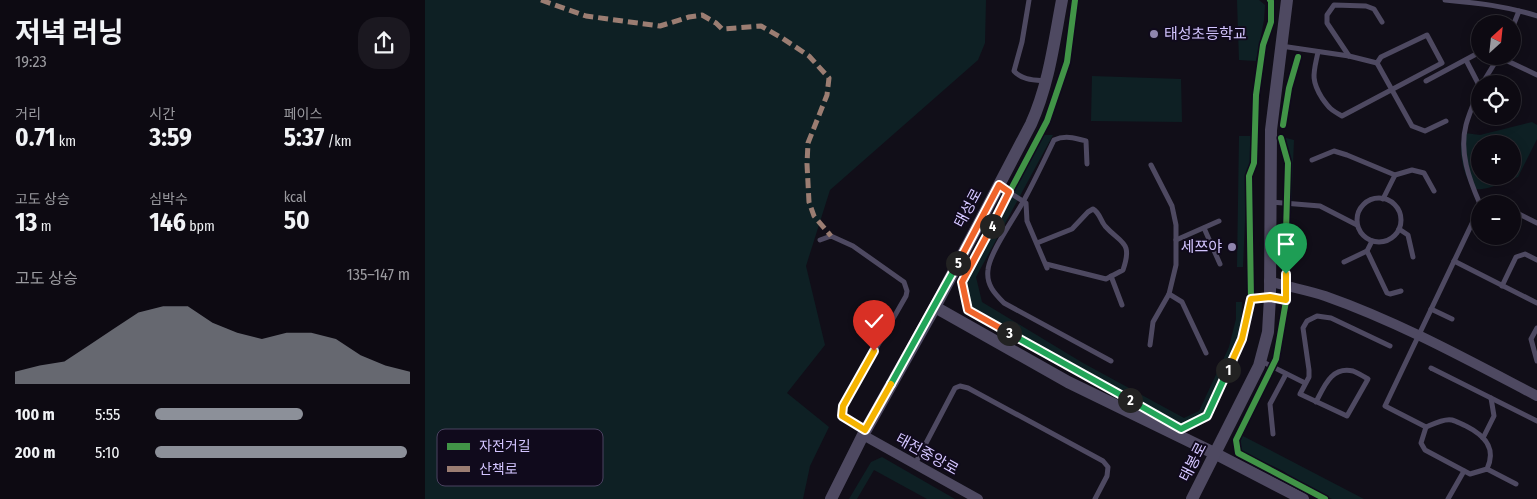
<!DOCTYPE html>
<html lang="ko">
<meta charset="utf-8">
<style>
:root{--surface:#0d0a12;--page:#1b1820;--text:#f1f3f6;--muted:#9a9a9f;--line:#2d2b32;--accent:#8c9099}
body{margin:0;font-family:"Fira Sans Condensed","Noto Sans KR",sans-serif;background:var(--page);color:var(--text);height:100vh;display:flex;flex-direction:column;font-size:19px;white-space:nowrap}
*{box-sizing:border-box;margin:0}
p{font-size:16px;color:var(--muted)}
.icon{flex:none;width:28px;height:28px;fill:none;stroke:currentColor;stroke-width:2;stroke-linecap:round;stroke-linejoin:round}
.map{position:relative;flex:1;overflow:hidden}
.side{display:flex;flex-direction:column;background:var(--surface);width:425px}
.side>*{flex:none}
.needle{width:32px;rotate:27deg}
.buttons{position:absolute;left:1046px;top:15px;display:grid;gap:10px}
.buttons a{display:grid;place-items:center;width:50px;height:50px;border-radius:50%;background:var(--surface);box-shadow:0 2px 12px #0003,0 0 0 1px var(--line);font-size:25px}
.pin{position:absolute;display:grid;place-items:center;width:42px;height:42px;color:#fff;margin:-51px -21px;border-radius:50% 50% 50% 0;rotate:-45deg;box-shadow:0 0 5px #0007}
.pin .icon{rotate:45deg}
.km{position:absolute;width:25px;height:25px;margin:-12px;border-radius:50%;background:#222;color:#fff;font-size:14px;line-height:25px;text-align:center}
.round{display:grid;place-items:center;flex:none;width:52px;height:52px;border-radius:20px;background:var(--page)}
.head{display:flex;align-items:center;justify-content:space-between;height:85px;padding:0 15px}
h1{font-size:28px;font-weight:700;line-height:38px}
.stats{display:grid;grid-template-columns:repeat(3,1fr);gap:8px;height:85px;padding:5px 15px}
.stats div{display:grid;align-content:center}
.stats b{font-size:25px;font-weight:700}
.stats small{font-size:14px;font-weight:400}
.stats p{font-size:14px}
.chart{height:140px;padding:10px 15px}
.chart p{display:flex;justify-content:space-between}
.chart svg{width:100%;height:90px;margin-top:5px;fill:var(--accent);opacity:.7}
ul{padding:0 15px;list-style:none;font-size:16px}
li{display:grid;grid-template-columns:80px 60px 1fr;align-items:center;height:38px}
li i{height:12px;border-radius:6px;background:var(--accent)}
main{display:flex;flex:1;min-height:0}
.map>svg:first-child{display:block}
</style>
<main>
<section class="side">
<div class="head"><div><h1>저녁 러닝</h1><p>19:23</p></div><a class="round"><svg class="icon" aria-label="share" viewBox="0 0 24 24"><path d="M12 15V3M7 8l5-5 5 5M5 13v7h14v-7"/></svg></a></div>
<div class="stats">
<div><p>거리</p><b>0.71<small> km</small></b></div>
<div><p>시간</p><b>3:59</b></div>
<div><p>페이스</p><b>5:37<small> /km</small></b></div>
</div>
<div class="stats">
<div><p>고도 상승</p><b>13<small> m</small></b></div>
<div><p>심박수</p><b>146<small> bpm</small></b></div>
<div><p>kcal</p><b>50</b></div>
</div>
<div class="chart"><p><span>고도 상승</span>135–147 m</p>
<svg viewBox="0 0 160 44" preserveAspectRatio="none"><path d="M0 44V38L10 35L20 33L30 25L40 17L50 9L60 6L70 6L80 14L90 19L100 22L110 19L120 19L130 22L140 30L150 35L160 38V44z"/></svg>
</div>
<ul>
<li><b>100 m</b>5:55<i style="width:58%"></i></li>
<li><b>200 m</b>5:10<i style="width:99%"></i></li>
</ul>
</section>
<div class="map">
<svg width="1112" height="499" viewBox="0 0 1112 499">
<rect width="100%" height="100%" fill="#110e18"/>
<g fill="#0e2024" fill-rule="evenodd">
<path d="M0 0H561L560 43 553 60 405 190 381 266 400 345 362 393 404 427 385 466 378 499H0Z"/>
<path d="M812 0H834L840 5 839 20 831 61 814 60Z"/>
<path d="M667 76 756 79 757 122 666 121Z"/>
<path d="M1107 122 1112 125V139L1093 177C1083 180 1062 191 1052 189 1040 186 1033 150 1037 140 1038 137 1039 135 1040 133L1055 135ZM1055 144H1088V176H1055Z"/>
<path d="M619 135H628L551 277 557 302 658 363 759 418 774 411 804 347 811 319V302H817L816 328 811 350 779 413 755 426 545 309 542 281Z"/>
<path d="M814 136H826V165L822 175 818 267H812Z"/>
<path d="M857 137 869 140 864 262 858 256 862 167 857 144Z"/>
<path d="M861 301 853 358 816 435C857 456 898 478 939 499H907L877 485 858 471 814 450 809 438 844 369 848 358 856 305Z"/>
<path d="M457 457 530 499H502L449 470 432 499H424L446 462Z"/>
</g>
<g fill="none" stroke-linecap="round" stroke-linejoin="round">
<g stroke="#4e4961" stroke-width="5">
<path d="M604 0 597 42 589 71C597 80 608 80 621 81"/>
<path d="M1020 0C1052 3 1082 6 1112 16"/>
<path d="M1088 26 1094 11"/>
<path d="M856 46 924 56 952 63"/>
<path d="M893 52C889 72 885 79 897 98 904 108 906 110 917 116L1017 63 1002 35 956 57 952 63 987 126 1000 131 1021 121"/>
<path d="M924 56 902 23V15L909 5 941 6 949 9 957 22"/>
<path d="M1072 56 1112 75"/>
<path d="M1041 60 1055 87"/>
<path d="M1001 81 1055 52"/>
<path d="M1057 84 1074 56"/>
<path d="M1055 88C1050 100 1044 113 1041 125 1034 152 1044 179 1055 204"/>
<path d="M1068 116 1070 120"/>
<path d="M887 160 909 151 922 155 970 175"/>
<path d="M662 164 661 141C650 138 640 135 629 140 619 161 609 182 598 202 589 218 564 254 563 270 561 285 570 294 579 303L686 361"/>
<path d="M574 186 601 203 602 221 622 268"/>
<circle cx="954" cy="220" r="22"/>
<path d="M958 199 970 175 987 170 999 173 1009 191"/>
<path d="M846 202 895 206 932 225"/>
<path d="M1063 204 1068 202 1073 204"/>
<path d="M1088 211 1112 223"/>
<path d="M779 228 795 264"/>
<path d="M974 229 983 235 988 257"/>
<path d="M395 240 406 236 428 246 479 282 482 291 481 296 418 406 417 415 440 430"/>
<path d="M751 240 794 221"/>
<path d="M612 243 647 229 663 212 668 209C675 213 675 220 680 226 696 244 708 241 698 270L681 279 621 264"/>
<path d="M942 251 962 293 965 294 976 291"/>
<path d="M1029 261 1112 303"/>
<path d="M919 262 942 251 947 241"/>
<path d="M686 276 697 305"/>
<path d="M1077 286 1091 257 1100 254 1112 260"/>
<path d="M744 294 757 302 781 353"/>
<path d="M1006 309 1027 319"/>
<path d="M1112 328 1106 339 1112 361"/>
<path d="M725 345 728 322 744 294 751 265V225L747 206 726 165"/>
<path d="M836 361 880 383"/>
<path d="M1006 368 1112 421"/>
<path d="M891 402C899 387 906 366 928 371 933 373 938 376 943 379L922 416 875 394 884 377V370L878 328 882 321 892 316 906 318 965 346"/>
<path d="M1001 427 960 406 1052 213 1055 211"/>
<path d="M848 434 845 404 861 374"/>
<path d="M1058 438 1069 416 1066 398"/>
<path d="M490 464 530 388 535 386 543 388 678 461 683 467 682 476 670 499"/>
<path d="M1062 469C1072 448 1059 435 1041 426 1036 424 1031 421 1027 420 1019 418 1008 424 1001 427L996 443 1000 450 1045 474 1062 469 1091 484"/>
<path d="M1023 499 1039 471"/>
</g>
<g stroke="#4e4961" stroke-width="10">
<path d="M844 281C863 287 882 290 900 296 974 322 1043 360 1112 396"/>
<path d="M438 435 553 499"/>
</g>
<g stroke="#4e4961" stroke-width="12">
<path d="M510 307 643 382 791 454 878 499"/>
<path d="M406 499 438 435 510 307 606 124C624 84 629 42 637 0"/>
<path d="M767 499 834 366 843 332 845 297 846 130 862 0"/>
</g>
<path stroke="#9b7d72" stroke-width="5" stroke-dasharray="10 5" stroke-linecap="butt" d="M116 0 161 16 235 26 264 17 277 15 291 23 297 29 336 26 357 38 384 56 404 78 402 95 383 143 382 164 384 202 389 216 406 236"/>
<defs>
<g id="cycleway">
<path d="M650 0 642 62 622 121 537 282 543 310 756 429 782 416 817 339 826 299 824 176 829 163 831 95 838 45 846 22V1L845 0"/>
<path d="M858 125 864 88 873 57"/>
<path d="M856 138 863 163 860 266 862 278 861 301 851 359 811 440 813 453 900 499"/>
</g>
</defs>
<use href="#cycleway" stroke="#100a1c" stroke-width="9"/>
<use href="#cycleway" stroke="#419447" stroke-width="6"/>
</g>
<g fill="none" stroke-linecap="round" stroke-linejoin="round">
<defs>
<path id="split-1" d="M803 370 817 339 826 299 845 297 861 300V274"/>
<path id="split-2" d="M705 400 756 429 782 416 803 370"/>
<path id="split-3" d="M584 333 705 400"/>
<path id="split-4" d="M567 226 537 282 543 310 584 333"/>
<path id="split-5" d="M533 263 574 185 584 192 567 226"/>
<path id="split-6" d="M466 384 533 263"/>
<path id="split-7" d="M449 351 418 406 417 416 440 430 466 384"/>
</defs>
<use href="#split-1" stroke="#fff" stroke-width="10"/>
<use href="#split-2" stroke="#fff" stroke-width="10"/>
<use href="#split-3" stroke="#fff" stroke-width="10"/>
<use href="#split-4" stroke="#fff" stroke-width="10"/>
<use href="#split-5" stroke="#fff" stroke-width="10"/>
<use href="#split-6" stroke="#fff" stroke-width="10"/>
<use href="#split-7" stroke="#fff" stroke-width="10"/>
<use href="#split-1" stroke="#f5b400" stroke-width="6"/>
<use href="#split-2" stroke="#22a559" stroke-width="6"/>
<use href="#split-3" stroke="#22a559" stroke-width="6"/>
<use href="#split-4" stroke="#f0652b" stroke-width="6"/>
<use href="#split-5" stroke="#f0652b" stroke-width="6"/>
<use href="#split-6" stroke="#22a559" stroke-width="6"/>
<use href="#split-7" stroke="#f5b400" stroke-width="6"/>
</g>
<g fill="#8f85ae" stroke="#100a1c" stroke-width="2">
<circle cx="729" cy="34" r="5"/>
<circle cx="807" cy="247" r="5"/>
</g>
<g text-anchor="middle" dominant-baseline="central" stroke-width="4" stroke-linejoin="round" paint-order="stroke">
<g font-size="15" fill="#d3c5ff" stroke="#100a1c" text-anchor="start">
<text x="739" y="34">태성초등학교</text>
<text x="797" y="247" text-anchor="end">세쯔야</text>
</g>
<g font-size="15" fill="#d3c5ff" stroke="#100a1c">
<text transform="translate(543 208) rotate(-62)">태성로</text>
<text transform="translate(502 454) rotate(29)">태전중앙로</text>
<text transform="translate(768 462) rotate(-63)">태봉로</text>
</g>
</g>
<rect x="12" y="429" width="166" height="57" rx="8" fill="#100a1c" stroke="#4a4260" stroke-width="1"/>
<rect x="22" y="443" width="23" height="7" fill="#419447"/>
<rect x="22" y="466" width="23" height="6" fill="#9b7d72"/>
<g font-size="14" fill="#d3c5ff">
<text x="54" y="451">자전거길</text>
<text x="54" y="474">산책로</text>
</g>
</svg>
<div class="buttons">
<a><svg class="needle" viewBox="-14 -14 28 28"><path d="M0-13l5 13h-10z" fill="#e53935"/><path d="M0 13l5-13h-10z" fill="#9a9a9f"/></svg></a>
<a><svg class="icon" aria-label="locate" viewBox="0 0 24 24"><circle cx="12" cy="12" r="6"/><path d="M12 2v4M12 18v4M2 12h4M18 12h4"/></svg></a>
<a>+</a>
<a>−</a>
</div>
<div class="pin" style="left:861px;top:274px;background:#1e9e55"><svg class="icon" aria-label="arrive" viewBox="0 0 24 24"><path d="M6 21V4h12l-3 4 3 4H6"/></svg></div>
<div class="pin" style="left:449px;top:351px;background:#d93025"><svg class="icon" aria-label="check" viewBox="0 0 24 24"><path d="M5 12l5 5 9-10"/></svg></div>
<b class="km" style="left:803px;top:370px">1</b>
<b class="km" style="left:705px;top:400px">2</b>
<b class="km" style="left:584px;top:333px">3</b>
<b class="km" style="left:567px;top:226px">4</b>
<b class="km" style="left:533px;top:263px">5</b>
</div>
</main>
